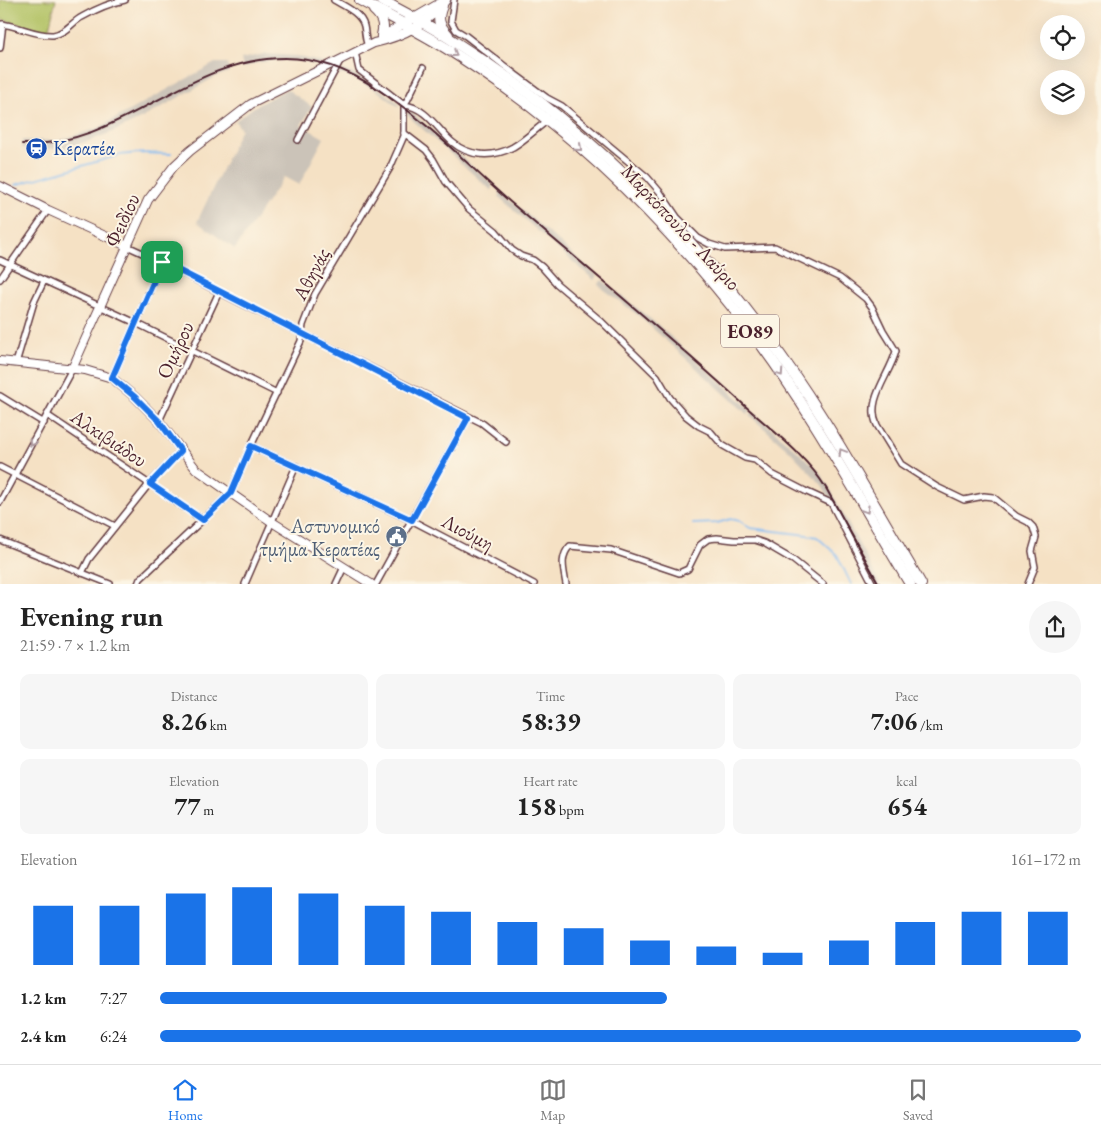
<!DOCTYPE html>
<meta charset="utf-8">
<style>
:root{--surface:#fff;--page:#f6f6f6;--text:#222;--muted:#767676;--line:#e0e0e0;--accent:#1a73e8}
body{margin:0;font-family:"EB Garamond",serif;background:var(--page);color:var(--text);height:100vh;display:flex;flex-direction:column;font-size:19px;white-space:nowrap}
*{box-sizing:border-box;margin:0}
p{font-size:16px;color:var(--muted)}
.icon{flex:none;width:28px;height:28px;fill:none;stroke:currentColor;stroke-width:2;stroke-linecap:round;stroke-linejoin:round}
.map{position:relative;height:584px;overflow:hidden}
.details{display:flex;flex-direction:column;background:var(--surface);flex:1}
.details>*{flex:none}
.fabs{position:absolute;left:1040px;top:15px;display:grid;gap:10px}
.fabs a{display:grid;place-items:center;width:45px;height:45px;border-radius:50%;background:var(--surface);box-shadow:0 5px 20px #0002;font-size:25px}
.pin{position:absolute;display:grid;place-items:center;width:42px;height:42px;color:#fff;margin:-21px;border-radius:10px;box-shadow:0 2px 8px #0006}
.round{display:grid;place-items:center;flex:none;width:52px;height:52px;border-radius:26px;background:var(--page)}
.summary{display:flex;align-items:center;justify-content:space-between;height:85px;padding:0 20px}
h1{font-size:28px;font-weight:700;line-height:38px}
.stats{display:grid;grid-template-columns:repeat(3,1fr);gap:8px;height:85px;padding:5px 20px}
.stats div{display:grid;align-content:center;border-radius:10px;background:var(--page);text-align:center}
.stats b{font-size:25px;font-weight:700}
.stats small{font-size:14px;font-weight:400}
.stats p{font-size:14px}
.chart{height:140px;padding:10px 20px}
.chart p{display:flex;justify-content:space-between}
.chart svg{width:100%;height:90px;margin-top:5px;stroke:var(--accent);stroke-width:6}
ul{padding:0 20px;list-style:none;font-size:16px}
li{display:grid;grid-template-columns:80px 60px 1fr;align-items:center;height:38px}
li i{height:12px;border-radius:6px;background:var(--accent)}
.tab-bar{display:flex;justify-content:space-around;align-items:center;height:70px;border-top:1px solid var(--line);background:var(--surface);font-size:14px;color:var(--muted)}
.tab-bar a{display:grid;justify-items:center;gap:2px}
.tab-bar .on{color:var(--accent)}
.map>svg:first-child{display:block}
</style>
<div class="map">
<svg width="1101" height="584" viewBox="0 0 1101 584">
<rect width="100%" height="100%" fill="#fcf5e5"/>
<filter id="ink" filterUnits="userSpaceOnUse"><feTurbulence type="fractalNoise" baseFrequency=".02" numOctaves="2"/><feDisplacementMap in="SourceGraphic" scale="10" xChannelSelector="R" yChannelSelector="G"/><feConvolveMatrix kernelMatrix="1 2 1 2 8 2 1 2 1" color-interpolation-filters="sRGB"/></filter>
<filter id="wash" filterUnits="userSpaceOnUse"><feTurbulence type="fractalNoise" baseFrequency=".0096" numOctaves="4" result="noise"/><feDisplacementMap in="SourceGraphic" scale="20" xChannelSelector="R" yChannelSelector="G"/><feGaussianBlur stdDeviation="1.12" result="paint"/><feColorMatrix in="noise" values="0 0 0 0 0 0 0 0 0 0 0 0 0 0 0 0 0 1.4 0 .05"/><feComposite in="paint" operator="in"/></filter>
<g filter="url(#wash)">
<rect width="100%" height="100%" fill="#f5e1c4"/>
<g fill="#cbc3b8">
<path d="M264 54 297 56 324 63 319 66 303 61 276 60 257 63 243 68 241 59Z"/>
<path d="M215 63H227L229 72 215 77 144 117 117 130 89 141 61 149 22 148V140H59L98 128Z"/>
<path d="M343 70 354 74 385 93 397 102 400 108 379 92 359 81 345 75H334L336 72Z"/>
<path d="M287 89 312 107 301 125 324 138 299 185 284 177 235 249 197 222 241 129 235 121 254 107Z"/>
<path d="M409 110 492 184V191L407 115Z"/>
<path d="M499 190 597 275 594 280 499 197Z"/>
<path d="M602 280 658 325 751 410 747 414 639 316 598 285Z"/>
<path d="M753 412 807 460 819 471 829 487 880 584H876L869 573 845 525 822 485 790 451 749 415Z"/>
</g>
<path fill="#b2c265" stroke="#7e7048" d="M0 0H56L48 32 0 19Z"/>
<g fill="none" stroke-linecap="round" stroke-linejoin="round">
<g stroke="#7fb8f0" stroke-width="2">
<path d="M15 185 120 155 138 153 171 154"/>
<path d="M693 524 717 523 731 519 740 521 750 528 807 535 817 537 837 555 851 584"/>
</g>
</g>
</g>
<g filter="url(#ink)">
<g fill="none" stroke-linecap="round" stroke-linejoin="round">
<defs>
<g id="street">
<path d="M334 0C344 6 361 13 364 26 366 35 364 37 368 46"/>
<path d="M454 0 451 21 456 30 466 36 516 75 547 98 562 106 647 177 660 192 677 217 698 238 709 244 725 249 775 247 840 278 866 299 872 307 883 330 896 351C890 375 865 400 877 425L901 464 937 487 964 500 984 496 993 497 1016 516 1028 522 1033 527 1036 537 1032 551 1035 567 1028 584"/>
<path d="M0 24C18 25 35 36 53 35 65 34 72 22 82 17 96 9 110 3 125 0"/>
<path d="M0 48 3 24"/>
<path d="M423 68 408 99 404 105C426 107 437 129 452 142 469 157 493 158 513 147 525 140 536 129 547 121"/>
<path d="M404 133 426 150 433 159 446 182 469 209 496 231 512 250 521 256 533 260 542 267 557 284 601 321 657 376 670 398 686 416 699 426 711 432 722 445 729 449 745 458 755 460 772 474 805 491 831 503 873 584"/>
<path d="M298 140 340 61"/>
<path d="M127 246 162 262 219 292 482 423 506 442"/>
<path d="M0 260 136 323 277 393"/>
<path d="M0 279 48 210"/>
<path d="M16 363 34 302 44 281"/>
<path d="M112 378 162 262"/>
<path d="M0 396 44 423"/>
<path d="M47 415 203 520"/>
<path d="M159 421 219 292"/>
<path d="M251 446 411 520 534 584"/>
<path d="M0 467 115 526"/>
<path d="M0 502 72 369"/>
<path d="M0 540 110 584"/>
<path d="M82 573 89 559 150 483 181 451"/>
<path d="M138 584 140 579 231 493 251 446 301 341 303 325 315 294 390 168 404 136V105L359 70 355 52"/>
<path d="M245 584 296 466"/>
<path d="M336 584 344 567"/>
<path d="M376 584 468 418"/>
<path d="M566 584C564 571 559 557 570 546L611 550 679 573 688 569 700 545 708 539 717 538 734 540H755L764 543 793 560 823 584"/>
</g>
<g id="secondary">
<path d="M381 37 440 3"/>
<path d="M0 186 48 210 127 246"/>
<path d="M0 361 85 370 112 378 135 397 159 421 196 469 272 522 371 584"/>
<path d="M72 369 148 200 174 166 190 151 251 104 374 43C402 37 429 23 446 0"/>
</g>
<g id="highway">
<path d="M360 0C389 16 418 31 446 48 564 121 667 221 751 331 811 410 859 499 910 584"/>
<path d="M381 0C405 13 431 26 455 42 573 117 675 215 759 326 821 406 869 497 921 584"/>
<path d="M442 6C437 18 438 25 448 35"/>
<path d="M374 10C382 17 385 24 382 35"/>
</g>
</defs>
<use href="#street" stroke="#643c42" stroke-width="8"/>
<use href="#secondary" stroke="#643c42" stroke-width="10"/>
<use href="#highway" stroke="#643c42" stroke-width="12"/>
<use href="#street" stroke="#fff" stroke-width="5"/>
<use href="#secondary" stroke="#fff" stroke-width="8"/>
<use href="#highway" stroke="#fff" stroke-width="10"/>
<path stroke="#4a1f2b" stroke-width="2" d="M22 144C121 148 185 58 285 58 318 58 350 71 377 89 426 119 471 169 516 207 592 272 669 336 743 404 771 430 806 455 826 488L879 584"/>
</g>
<defs><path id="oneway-chevron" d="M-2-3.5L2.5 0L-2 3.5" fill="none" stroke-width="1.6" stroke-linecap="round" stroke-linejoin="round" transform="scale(1.25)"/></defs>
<g stroke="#ae9aa0">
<use href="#oneway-chevron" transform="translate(454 54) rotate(33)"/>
<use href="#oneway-chevron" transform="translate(579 148) rotate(41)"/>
<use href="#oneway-chevron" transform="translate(780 373) rotate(56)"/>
<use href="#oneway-chevron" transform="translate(32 443) rotate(120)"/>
<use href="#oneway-chevron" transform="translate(842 452) rotate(-121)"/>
<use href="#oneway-chevron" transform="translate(866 510) rotate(59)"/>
</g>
</g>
<g fill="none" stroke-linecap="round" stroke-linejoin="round" filter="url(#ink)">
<defs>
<path id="route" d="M162 262 468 418 412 520 251 446 231 493 203 520 150 484 181 451 159 421 135 397 112 378Z"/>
</defs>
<use href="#route" stroke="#fff" stroke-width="10"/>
<use href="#route" stroke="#1a73e8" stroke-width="6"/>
</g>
<defs>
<symbol id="station-disc" viewBox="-11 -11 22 22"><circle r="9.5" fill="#1a4fb4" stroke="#fcf5e5"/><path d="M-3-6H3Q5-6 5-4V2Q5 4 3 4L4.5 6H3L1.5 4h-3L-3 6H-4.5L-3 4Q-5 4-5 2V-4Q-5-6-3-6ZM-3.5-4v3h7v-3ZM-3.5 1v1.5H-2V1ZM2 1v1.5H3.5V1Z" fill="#fff"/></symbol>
<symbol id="civic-disc" viewBox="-11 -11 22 22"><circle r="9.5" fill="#5c6f8a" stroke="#fcf5e5"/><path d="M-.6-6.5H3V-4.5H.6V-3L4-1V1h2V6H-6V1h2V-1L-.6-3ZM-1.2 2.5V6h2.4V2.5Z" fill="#fff"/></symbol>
</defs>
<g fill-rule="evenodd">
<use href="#station-disc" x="24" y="136" width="25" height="25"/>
<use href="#civic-disc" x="384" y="524" width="25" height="25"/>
</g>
<g text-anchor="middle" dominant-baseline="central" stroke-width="4" stroke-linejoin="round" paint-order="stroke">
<rect fill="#fcf5e5" stroke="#7f5f63" stroke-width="1" x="721" y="314.5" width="58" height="33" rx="4"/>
<g font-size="19" font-weight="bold" fill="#4a1f2b">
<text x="750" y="331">ΕΟ89</text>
</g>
<g font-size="20" fill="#164399" stroke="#fcf5e5" text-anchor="start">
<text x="53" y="148">Κερατέα</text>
</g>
<g font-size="20" fill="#4a1f2b" stroke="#fcf5e5">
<text transform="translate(122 220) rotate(-65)">Φειδίου</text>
<text transform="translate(681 227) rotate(47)">Μαρκόπουλο - Λαύριο</text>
<text transform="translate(311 274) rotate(-62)">Αθηνάς</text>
<text transform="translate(175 350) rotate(-65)">Ομήρου</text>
<text transform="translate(109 438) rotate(34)">Αλκιβιάδου</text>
<text transform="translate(468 532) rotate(28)">Λιούμη</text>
</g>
<g font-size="20" fill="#4e5e75" stroke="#fcf5e5" text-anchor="end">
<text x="380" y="526">Αστυνομικό<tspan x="380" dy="23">τμήμα Κερατέας</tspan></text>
</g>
</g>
</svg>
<div class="fabs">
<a><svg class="icon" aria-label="locate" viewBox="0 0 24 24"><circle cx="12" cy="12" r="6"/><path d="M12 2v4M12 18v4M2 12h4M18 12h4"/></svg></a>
<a><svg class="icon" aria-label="layers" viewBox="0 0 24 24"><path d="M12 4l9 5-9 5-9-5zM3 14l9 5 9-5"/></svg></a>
</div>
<div class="pin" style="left:162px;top:262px;background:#1e9e55"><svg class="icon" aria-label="arrive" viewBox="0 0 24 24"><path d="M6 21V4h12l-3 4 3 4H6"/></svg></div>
</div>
<section class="details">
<div class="summary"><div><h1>Evening run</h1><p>21:59 · 7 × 1.2 km</p></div><a class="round"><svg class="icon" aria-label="share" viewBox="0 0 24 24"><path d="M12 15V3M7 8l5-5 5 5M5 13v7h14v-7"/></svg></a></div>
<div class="stats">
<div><p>Distance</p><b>8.26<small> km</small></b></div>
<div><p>Time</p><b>58:39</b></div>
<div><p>Pace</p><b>7:06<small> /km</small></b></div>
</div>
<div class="stats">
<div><p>Elevation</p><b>77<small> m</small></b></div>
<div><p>Heart rate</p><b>158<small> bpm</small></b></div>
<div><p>kcal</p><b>654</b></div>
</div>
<div class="chart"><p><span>Elevation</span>161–172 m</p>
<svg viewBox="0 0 160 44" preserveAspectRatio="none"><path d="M5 44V15M15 44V15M25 44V9M35 44V6M45 44V9M55 44V15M65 44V18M75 44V23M85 44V26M95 44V32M105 44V35M115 44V38M125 44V32M135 44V23M145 44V18M155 44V18"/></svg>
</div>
<ul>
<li><b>1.2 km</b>7:27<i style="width:55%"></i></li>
<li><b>2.4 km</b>6:24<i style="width:100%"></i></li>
</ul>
</section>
<nav class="tab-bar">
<a class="on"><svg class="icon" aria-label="home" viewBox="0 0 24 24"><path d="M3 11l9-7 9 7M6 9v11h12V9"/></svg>Home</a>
<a><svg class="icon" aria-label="map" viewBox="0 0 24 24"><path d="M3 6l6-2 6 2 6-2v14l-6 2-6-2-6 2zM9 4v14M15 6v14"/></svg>Map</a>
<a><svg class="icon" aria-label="saved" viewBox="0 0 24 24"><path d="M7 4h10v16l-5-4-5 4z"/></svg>Saved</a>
</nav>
